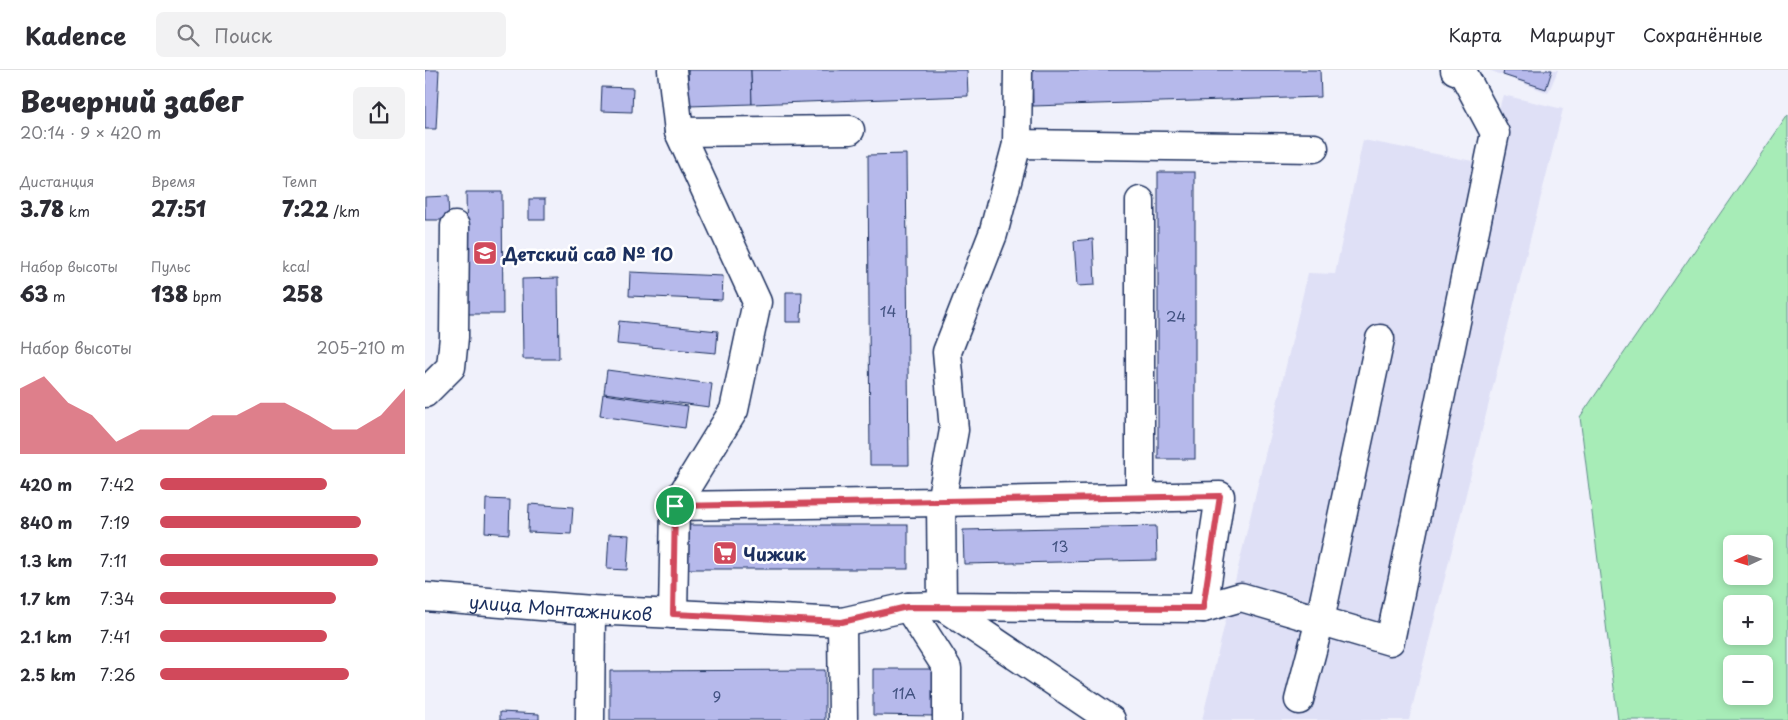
<!DOCTYPE html>
<html lang="ru">
<meta charset="utf-8">
<style>
:root{--surface:#fff;--page:#f2f2f3;--text:#2b2b33;--muted:#7c7c81;--line:#e1e1e2;--accent:#d1495b}
body{margin:0;font-family:"Playpen Sans",sans-serif;background:var(--page);color:var(--text);height:100vh;display:flex;flex-direction:column;font-size:19px;white-space:nowrap}
*{box-sizing:border-box;margin:0}
p{font-size:16px;color:var(--muted)}
.icon{flex:none;width:28px;height:28px;fill:none;stroke:currentColor;stroke-width:2;stroke-linecap:round;stroke-linejoin:round}
.map{position:relative;flex:1;overflow:hidden}
.sheet{display:flex;flex-direction:column;background:var(--surface);width:425px}
.sheet>*{flex:none}
.needle{width:32px;rotate:266deg}
.fabs{position:absolute;left:1298px;top:465px;display:grid;gap:10px}
.fabs a{display:grid;place-items:center;width:50px;height:50px;border-radius:8px;background:var(--surface);box-shadow:0 2px 8px #0003;font-size:25px}
.pin{position:absolute;display:grid;place-items:center;width:42px;height:42px;color:#fff;margin:-21px;border:2px solid #fff;border-radius:50%;box-shadow:0 1px 5px #0007}
.round{display:grid;place-items:center;flex:none;width:52px;height:52px;border-radius:8px;background:var(--page)}
.headline{display:flex;align-items:center;justify-content:space-between;height:85px;padding:0 20px}
h1{font-size:28px;font-weight:800;line-height:38px}
.figures{display:grid;grid-template-columns:repeat(3,1fr);gap:8px;height:85px;padding:5px 20px}
.figures div{display:grid;align-content:center}
.figures b{font-size:21px;font-weight:800}
.figures small{font-size:14px;font-weight:400}
.figures p{font-size:14px}
.chart{height:140px;padding:10px 20px}
.chart p{display:flex;justify-content:space-between}
.chart svg{width:100%;height:90px;margin-top:5px;fill:var(--accent);opacity:.7}
ul{padding:0 20px;list-style:none;font-size:16px}
li{display:grid;grid-template-columns:80px 60px 1fr;align-items:center;height:38px}
li i{height:12px;border-radius:6px;background:var(--accent)}
header{display:flex;align-items:center;gap:30px;box-sizing:border-box;height:70px;padding:0 25px;background:var(--surface);border-bottom:1px solid var(--line)}
header strong{font-size:24px}
nav{display:flex;gap:28px;margin-inline-start:auto;font-size:18px}
.search{width:350px;height:45px;background:var(--page);display:flex;align-items:center;gap:12px;box-sizing:border-box;padding:0 18px;border-radius:8px;color:var(--muted);font-size:19px}
main{display:flex;flex:1;min-height:0}
.map>svg:first-child{display:block}
</style>
<header>
<strong>Kadence</strong>
<div class="search"><svg class="icon" aria-label="search" viewBox="0 0 24 24"><circle cx="10" cy="10" r="6"/><path d="M15 15l6 6"/></svg>Поиск</div>
<nav><a>Карта</a><a>Маршрут</a><a>Сохранённые</a></nav>
</header>
<main>
<section class="sheet">
<div class="headline"><div><h1>Вечерний забег</h1><p>20:14 · 9 × 420 m</p></div><a class="round"><svg class="icon" aria-label="share" viewBox="0 0 24 24"><path d="M12 15V3M7 8l5-5 5 5M5 13v7h14v-7"/></svg></a></div>
<div class="figures">
<div><p>Дистанция</p><b>3.78<small> km</small></b></div>
<div><p>Время</p><b>27:51</b></div>
<div><p>Темп</p><b>7:22<small> /km</small></b></div>
</div>
<div class="figures">
<div><p>Набор высоты</p><b>63<small> m</small></b></div>
<div><p>Пульс</p><b>138<small> bpm</small></b></div>
<div><p>kcal</p><b>258</b></div>
</div>
<div class="chart"><p><span>Набор высоты</span>205–210 m</p>
<svg viewBox="0 0 160 44" preserveAspectRatio="none"><path d="M0 44V12L10 6L20 19L30 25L40 38L50 32L60 32L70 32L80 25L90 25L100 19L110 19L120 25L130 32L140 32L150 25L160 12V44z"/></svg>
</div>
<ul>
<li><b>420 m</b>7:42<i style="width:68%"></i></li>
<li><b>840 m</b>7:19<i style="width:82%"></i></li>
<li><b>1.3 km</b>7:11<i style="width:89%"></i></li>
<li><b>1.7 km</b>7:34<i style="width:72%"></i></li>
<li><b>2.1 km</b>7:41<i style="width:68%"></i></li>
<li><b>2.5 km</b>7:26<i style="width:77%"></i></li>
</ul>
</section>
<div class="map">
<svg width="1363" height="650" viewBox="0 0 1363 650">
<rect width="100%" height="100%" fill="#f0f1fb"/>
<filter id="ink" filterUnits="userSpaceOnUse"><feTurbulence type="fractalNoise" baseFrequency=".02" numOctaves="2"/><feDisplacementMap in="SourceGraphic" scale="10" xChannelSelector="R" yChannelSelector="G"/><feConvolveMatrix kernelMatrix="1 2 1 2 8 2 1 2 1" color-interpolation-filters="sRGB"/></filter>
<g filter="url(#ink)">
<g fill="#dfe0f6">
<path d="M1064 0H1133L1123 23Z"/>
<path d="M1078 25 1138 39 984 650H777L883 203 910 204 938 70 1058 93Z"/>
</g>
<path fill="#a7ecb7" stroke="#618e8a" fill-rule="evenodd" d="M1363 45V650H1193L1155 347ZM1306 474H1339V506H1306ZM1306 534H1339V566H1306ZM1306 594H1339V626H1306Z"/>
<g fill="#b6b9eb" stroke="#1b2f5e">
<path d="M0 0H14L11 59H0Z"/>
<path d="M263 0H326L327 34 264 36Z"/>
<path d="M326 0H542L543 26 327 34Z"/>
<path d="M607 0H895L896 27 608 36Z"/>
<path d="M1079 0H1127L1121 19 1078 5Z"/>
<path d="M177 17 208 18 207 42 176 41Z"/>
<path d="M481 84 484 395H445L443 85Z"/>
<rect x="733" y="102" width="37" height="287"/>
<path d="M41 122H77L78 244H43Z"/>
<path d="M23 126 24 150H0V127Z"/>
<rect x="104" y="129" width="16" height="21"/>
<path d="M668 169 670 215 652 216 649 171Z"/>
<path d="M205 202 298 206 297 230 204 226Z"/>
<path d="M133 208 134 289H98L97 209Z"/>
<path d="M361 222H377L376 252H361Z"/>
<path d="M194 251 293 261 291 283 192 274Z"/>
<path d="M182 300 287 314 284 337 179 323Z"/>
<path d="M178 324 263 336 260 358 175 346Z"/>
<path d="M61 429 85 430 84 464 60 462Z"/>
<path d="M104 434 148 437 146 464 103 462Z"/>
<rect x="257" y="455" width="226" height="44"/>
<path d="M731 456 732 490 539 494 538 460Z"/>
<path d="M184 464 204 465 202 500 182 499Z"/>
<path d="M448 599H510V646L448 645Z"/>
<path d="M400 600V650H185V601Z"/>
<path d="M75 642 114 644V650H75Z"/>
</g>
<g fill="none" stroke-linecap="round" stroke-linejoin="round">
<defs>
<g id="minor">
<path d="M247 0 254 62 425 60"/>
<path d="M593 0 592 74 889 78"/>
<path d="M0 323 26 297 29 267 30 156"/>
<path d="M795 426 778 538 517 536 516 432Z"/>
<path d="M715 428V131"/>
<path d="M250 436 516 432 529 360 522 282 568 164 592 74"/>
<path id="s1" d="M0 527 166 540 417 552 483 537 517 536 686 650"/>
<path d="M483 537 522 598V650"/>
<path d="M778 538 816 527 965 571 1070 63 1038 3 1030 0"/>
<path d="M248 544 250 436 309 340 332 232 254 62"/>
<path d="M417 552 418 650"/>
<path d="M874 630 895 550 955 269"/>
<path d="M165 650 166 540"/>
</g>
</defs>
<use href="#minor" stroke="#1b2f5e" stroke-width="31"/>
<use href="#minor" stroke="#fff" stroke-width="28"/>
</g>
</g>
<g fill="none" stroke-linecap="round" stroke-linejoin="round" filter="url(#ink)">
<defs>
<path id="route" d="M795 426 778 538 482 537 417 552 248 544 250 436Z"/>
</defs>
<use href="#route" stroke="#fff" stroke-width="10"/>
<use href="#route" stroke="#d1495b" stroke-width="6"/>
</g>
<defs>
<symbol id="school-square" viewBox="-11 -11 22 22"><rect x="-9" y="-9" width="18" height="18" rx="4" fill="#d1495b" stroke="#fff"/><path d="M0-5L7-2L0 1L-7-2ZM-4 1L0 2.5L4 1V4Q0 6-4 4Z" fill="#fff"/></symbol>
<symbol id="supermarket-square" viewBox="-11 -11 22 22"><rect x="-9" y="-9" width="18" height="18" rx="4" fill="#d1495b" stroke="#fff"/><path d="M-6-5.5h2.5l.6 2H6L4.5 2H-2.5L-4.4-4H-6ZM-1.5 3.2a1.3 1.3 0 1 0 .1 0ZM3 3.2a1.3 1.3 0 1 0 .1 0Z" fill="#fff"/></symbol>
</defs>
<g fill-rule="evenodd">
<use href="#school-square" x="46" y="169" width="28" height="28"/>
<use href="#supermarket-square" x="286" y="469" width="28" height="28"/>
</g>
<g text-anchor="middle" dominant-baseline="central" stroke-width="5" stroke-linejoin="round" paint-order="stroke">
<g font-size="15" fill="#425281">
<text x="463" y="240">14</text>
<text x="751" y="245">24</text>
<text x="635" y="475">13</text>
<text x="479" y="622">11А</text>
<text x="292" y="625">9</text>
</g>
<g font-size="18" font-weight="bold" fill="#1b2f5e" stroke="#fff" text-anchor="start">
<text x="78" y="183">Детский сад № 10</text>
<text x="318" y="483">Чижик</text>
</g>
<g font-size="18" fill="#1b2f5e" stroke="#fff">
<text stroke="none"><textPath href="#s1" startOffset="136">улица Монтажников</textPath></text>
</g>
</g>
</svg>
<div class="fabs">
<a><svg class="needle" viewBox="-14 -14 28 28"><path d="M0-13l5 13h-10z" fill="#e53935"/><path d="M0 13l5-13h-10z" fill="#7c7c81"/></svg></a>
<a>+</a>
<a>−</a>
</div>
<div class="pin" style="left:250px;top:436px;background:#1e9e55"><svg class="icon" aria-label="arrive" viewBox="0 0 24 24"><path d="M6 21V4h12l-3 4 3 4H6"/></svg></div>
</div>
</main>
